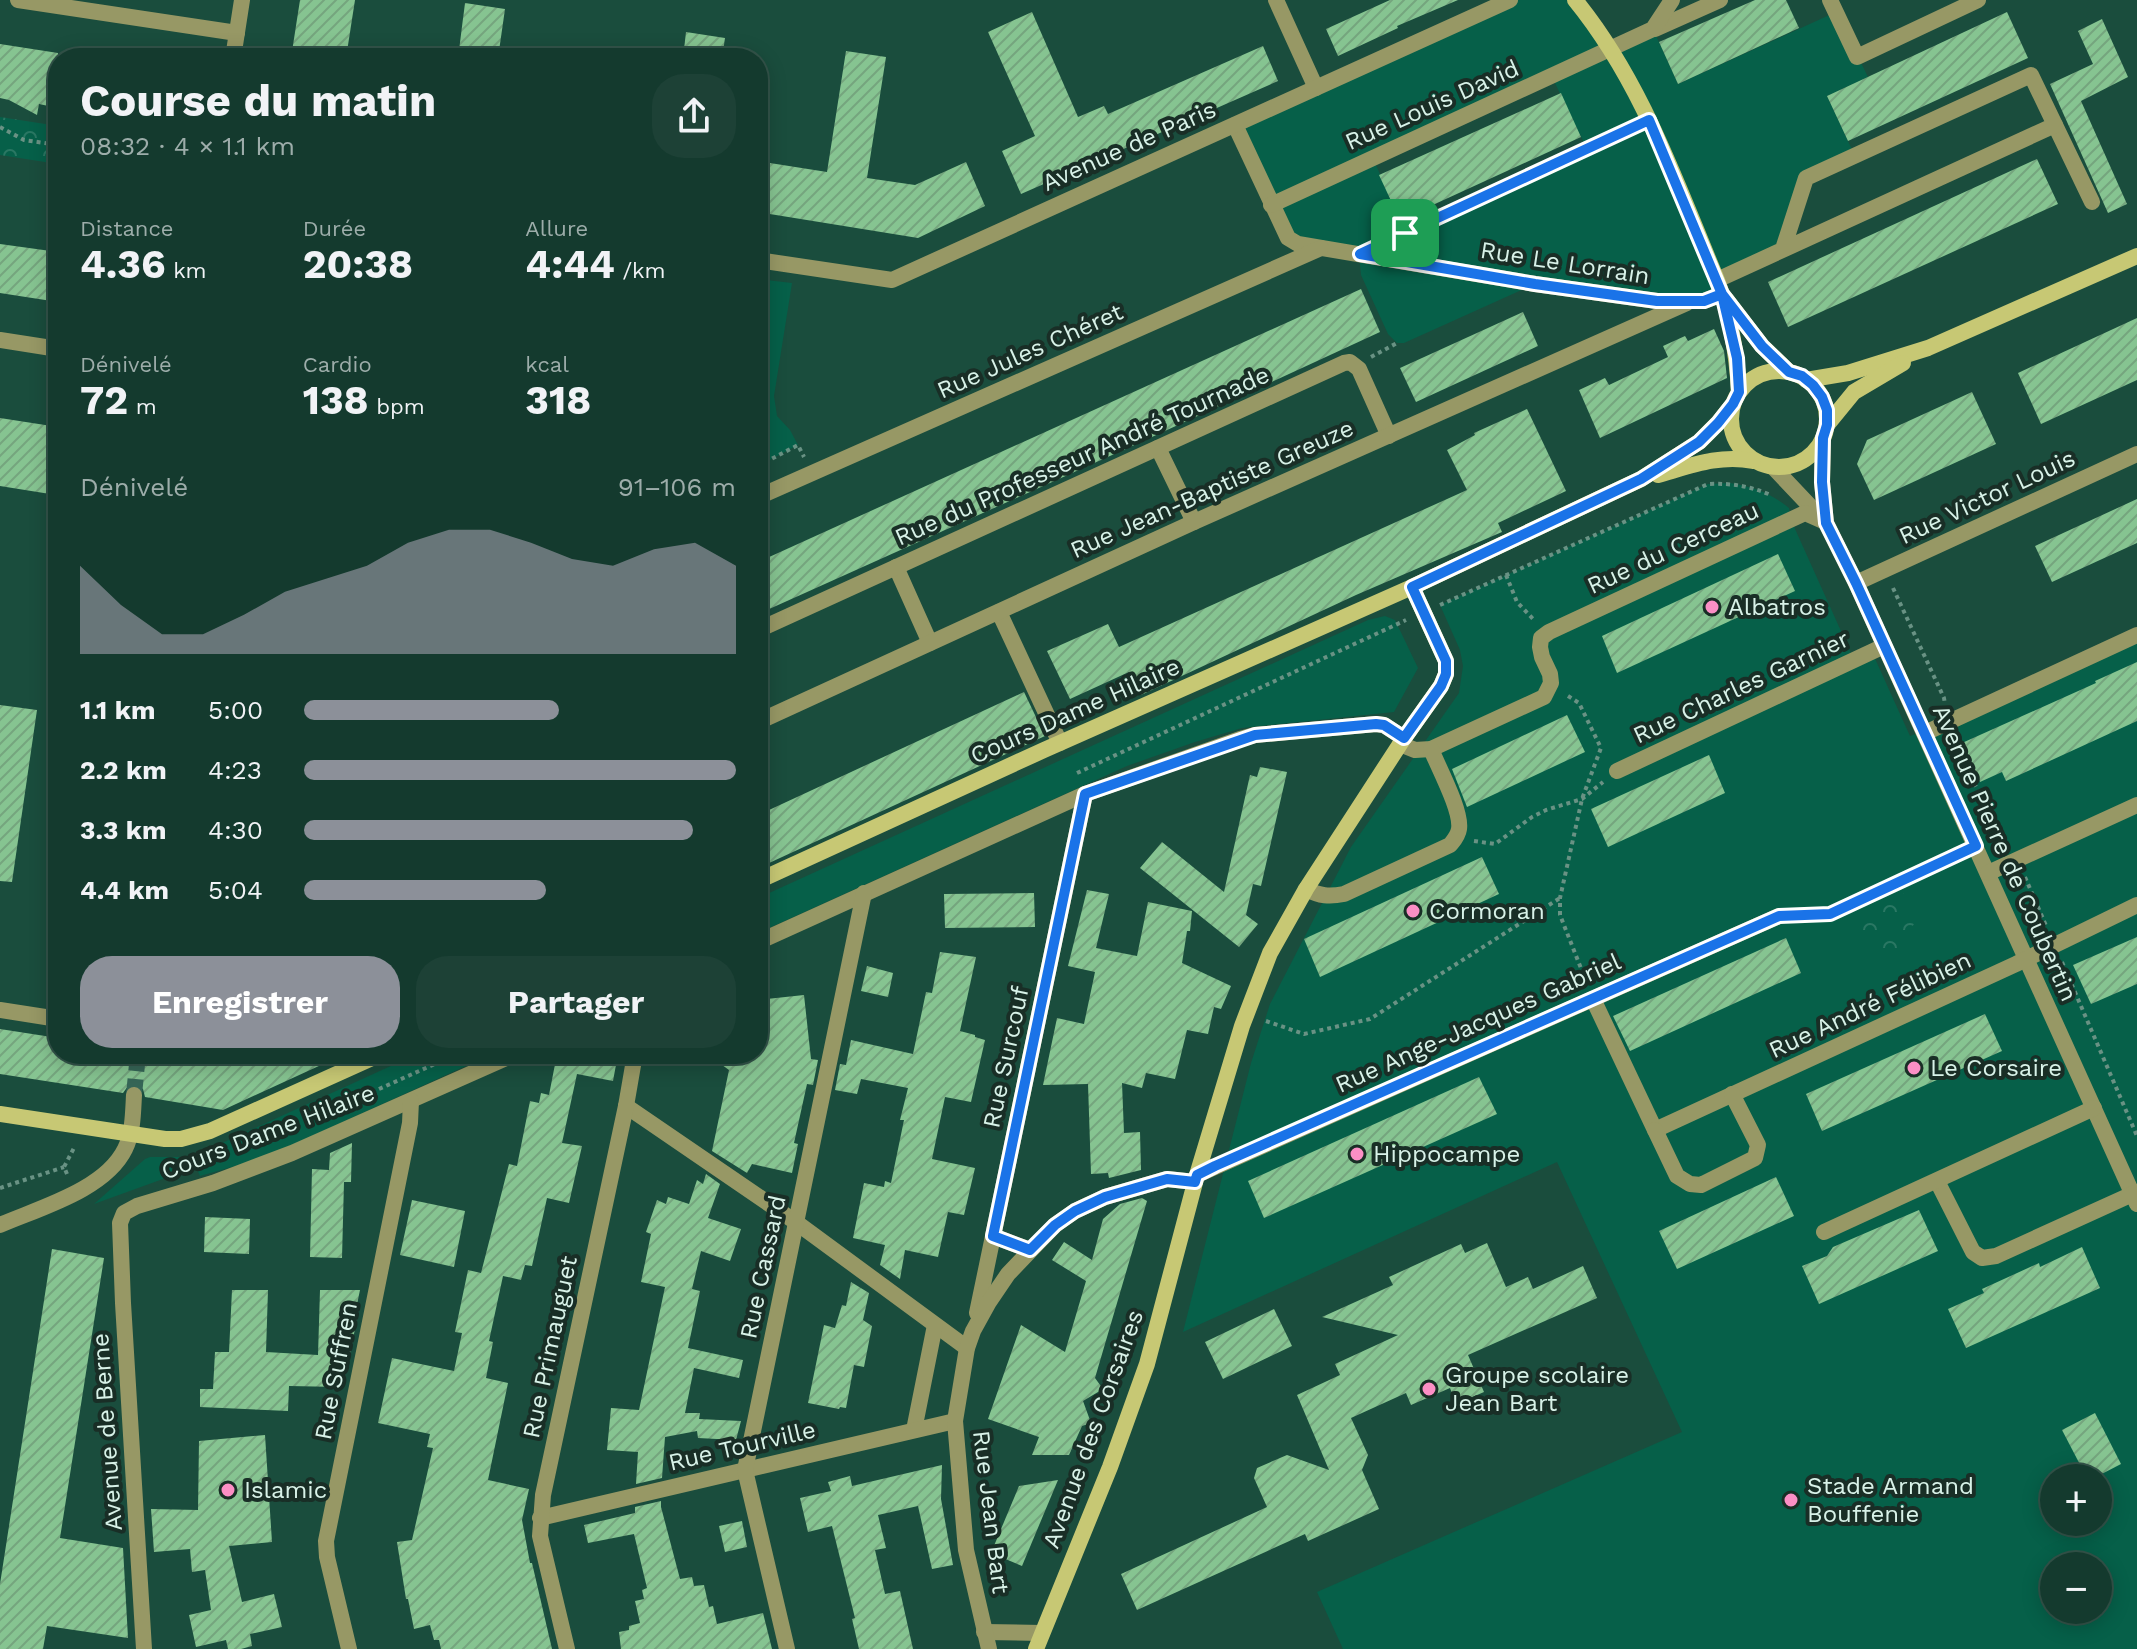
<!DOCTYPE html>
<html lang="fr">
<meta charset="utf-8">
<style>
:root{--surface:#143a2e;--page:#1d4136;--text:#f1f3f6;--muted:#9dadaa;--line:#33544a;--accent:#8c9099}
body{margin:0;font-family:"Work Sans",sans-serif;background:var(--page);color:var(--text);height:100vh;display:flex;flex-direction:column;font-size:30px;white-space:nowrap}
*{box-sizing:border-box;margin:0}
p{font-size:26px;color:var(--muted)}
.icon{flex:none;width:44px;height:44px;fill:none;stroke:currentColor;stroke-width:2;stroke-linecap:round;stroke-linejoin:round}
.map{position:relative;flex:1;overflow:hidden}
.panel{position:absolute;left:48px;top:48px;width:720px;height:1016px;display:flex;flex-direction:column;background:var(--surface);border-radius:32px;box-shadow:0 4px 20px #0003,0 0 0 2px var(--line)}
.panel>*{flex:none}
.buttons{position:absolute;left:2040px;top:1464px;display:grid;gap:16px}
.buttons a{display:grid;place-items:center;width:72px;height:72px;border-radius:50%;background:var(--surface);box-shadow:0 4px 20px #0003,0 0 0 2px var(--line);font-size:40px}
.pin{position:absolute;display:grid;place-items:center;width:68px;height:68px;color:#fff;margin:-34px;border-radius:16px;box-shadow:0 4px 12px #0006}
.round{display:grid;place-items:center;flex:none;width:84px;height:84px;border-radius:32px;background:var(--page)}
.head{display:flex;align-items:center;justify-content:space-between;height:136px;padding:0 32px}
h1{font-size:44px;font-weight:700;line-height:60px}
.metrics{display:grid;grid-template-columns:repeat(3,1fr);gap:12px;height:136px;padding:8px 32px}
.metrics div{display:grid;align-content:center}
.metrics b{font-size:40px;font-weight:700}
.metrics small{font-size:22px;font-weight:400}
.metrics p{font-size:22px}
.chart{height:224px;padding:16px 32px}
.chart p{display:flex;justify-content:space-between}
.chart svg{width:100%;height:144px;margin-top:8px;fill:var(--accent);opacity:.7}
.button{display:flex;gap:16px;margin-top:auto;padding:16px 32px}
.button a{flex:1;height:92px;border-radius:32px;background:var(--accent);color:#fff;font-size:32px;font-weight:700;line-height:92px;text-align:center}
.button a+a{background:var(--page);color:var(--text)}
ul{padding:0 32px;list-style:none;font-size:26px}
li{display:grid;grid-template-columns:128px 96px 1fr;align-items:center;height:60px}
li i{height:20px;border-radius:10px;background:var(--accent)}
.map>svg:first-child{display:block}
</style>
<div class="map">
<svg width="2137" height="1649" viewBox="0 0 2137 1649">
<defs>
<pattern id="park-crowns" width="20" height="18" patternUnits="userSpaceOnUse" patternTransform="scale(2)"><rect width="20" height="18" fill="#066049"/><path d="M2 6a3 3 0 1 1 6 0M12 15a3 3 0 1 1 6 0" fill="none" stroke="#2a7763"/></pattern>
<pattern id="building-hatch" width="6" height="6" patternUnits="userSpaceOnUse" patternTransform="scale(2)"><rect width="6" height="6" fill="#86c491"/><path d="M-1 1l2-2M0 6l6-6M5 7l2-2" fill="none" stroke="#75a57e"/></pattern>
</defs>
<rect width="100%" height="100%" fill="#1a4d3d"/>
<g fill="#066049" fill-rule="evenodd">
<path d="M1510 0H1575L1612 49 1653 29 1678 84 1836 12 1868 77 1827 96 1855 156 1806 178 1783 249 1717 279 1722 294 1704 301 1535 284 1404 343H1397L1388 334 1361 275 1359 254 1298 244 1235 125ZM1552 77 1587 149 1405 232 1373 158Z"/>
<path d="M758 279 792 283 774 396 777 416 790 430 798 445 758 466Z"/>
<path d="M1730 483C1753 487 1771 493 1789 508L1791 520 1854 660 1872 652 1910 736 1933 728 2137 635V1649H1343L1317 1592 1682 1432 1557 1162 1183 1332 1251 1063 1270 1004 1351 847 1459 693 1463 666 1460 650 1440 605 1708 484ZM2054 1478H2098V1522H2054ZM2054 1566H2098V1610H2054Z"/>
<path d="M1385 616 1395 620 1418 668 1394 712 1242 728 1195 742 1127 766 758 933V898L1368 620Z"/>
<path d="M417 1054H492L264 1158 200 1176 196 1167 94 1204 145 1159 150 1157H184L198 1154Z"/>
</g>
<g fill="url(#park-crowns)">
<path d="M0 117 58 126V164L0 155Z"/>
<path d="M1902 891 1916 921 1898 948 1867 954 1849 916Z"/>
</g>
<g fill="url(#building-hatch)">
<path d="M300 0H355L346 58H291Z"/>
<path d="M1390 0H1458L1397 26 1398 28 1338 56 1326 29Z"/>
<path d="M1755 0H1786L1799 28 1678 84 1659 42Z"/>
<path d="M465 3 505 9 498 58H458Z"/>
<path d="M1032 12 1078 117 1104 106 1108 114 1263 46 1278 81 1021 194 1002 151 1035 136 988 32Z"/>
<path d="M2007 12 2028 58 1848 141 1827 96Z"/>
<path d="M2102 19 2128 77 2081 101 2127 204 2108 213 2050 84 2093 64 2078 31Z"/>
<path d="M686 32 725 38 722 58H683Z"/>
<path d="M0 44 58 53V108L39 104 37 115 9 100 0 98Z"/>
<path d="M846 51 886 57 867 178 915 185 966 162 985 206 918 238 758 212V161L827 172Z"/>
<path d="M1561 93 1581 137 1400 220 1379 175Z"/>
<path d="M2037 159 2058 204 1788 327 1768 282Z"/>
<path d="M0 244 58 252V302L0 293Z"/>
<path d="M1361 289 1380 332 1141 442 758 614V562Z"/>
<path d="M1523 312 1538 346 1416 402 1400 368Z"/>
<path d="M2137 318V380L2041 424 2018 373Z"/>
<path d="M1714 329 1724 351 1727 378 1600 438 1579 390 1605 378 1609 385 1668 357 1663 346 1685 336 1688 341Z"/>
<path d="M1972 392 1996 444 1874 500 1857 464 1867 440Z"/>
<path d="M1527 409 1566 491 1498 523 1502 532 1356 595 1141 695 1129 672 1070 699 1047 651 1108 624 1119 647 1467 490 1447 450 1475 435 1474 433Z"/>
<path d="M0 418 58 427V442L50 494 0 486Z"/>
<path d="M2137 499V543L2052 582 2035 546Z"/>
<path d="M1778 554 1795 591 1617 673 1602 636Z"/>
<path d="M2137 662V721L2006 781 2002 772 1980 782 1962 743 2096 683 2095 681Z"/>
<path d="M1024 692 1045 736 758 868V815Z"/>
<path d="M0 705 37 710 12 882 0 881Z"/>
<path d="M1567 715 1585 752 1467 807 1452 769Z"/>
<path d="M1709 755 1725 793 1608 847 1591 809Z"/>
<path d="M1260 767 1287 772 1261 886 1253 884 1246 915 1258 924 1239 947 1140 868 1162 842 1224 892 1250 775 1257 777Z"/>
<path d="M1482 857 1499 894 1320 977 1304 939Z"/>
<path d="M1087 890 1109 894 1096 948 1137 956 1148 902 1192 911 1190 931H1187L1182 963 1231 986 1221 1009 1214 1007 1208 1034 1187 1030 1175 1079 1146 1073 1142 1088 1122 1083 1124 1133 1140 1132 1141 1170 1109 1178 1108 1173 1091 1174 1088 1084 1043 1085 1057 1018 1084 1024 1095 972 1068 966Z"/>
<path d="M1034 893 1035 927 945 928 944 894Z"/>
<path d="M2137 937V984L2091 1004 2073 965Z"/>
<path d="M1786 938 1801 973 1630 1051 1613 1016Z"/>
<path d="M940 952 976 957 960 1031 975 1035V1037L985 1040 971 1102 945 1097 932 1159 975 1168 964 1215 948 1212 938 1257 905 1250 900 1279 880 1265 885 1245 853 1238 864 1183 884 1187 885 1181 891 1183 904 1120H900L908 1088 861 1079 857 1094 835 1090 840 1064 846 1065 851 1040 913 1054 926 992 932 993Z"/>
<path d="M867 966 893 973 888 997 861 991Z"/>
<path d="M804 995 811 1059 818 1060 813 1085 807 1084 794 1143 798 1144 792 1173 752 1164 747 1173 712 1151 729 1070 707 1054H732L755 1058V1054H758V1000Z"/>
<path d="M1985 1014 2002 1051 1822 1131 1806 1094Z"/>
<path d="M0 1029 58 1038V1054H164L220 1063 240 1054H345L223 1110 145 1097 143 1089 135 1084 128 1086 123 1093 0 1074Z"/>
<path d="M557 1054H618L613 1081 577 1074 562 1143 582 1146 569 1203 547 1198 532 1266 525 1265 521 1280 503 1276 489 1341 493 1342 486 1378 508 1383 488 1480 529 1489 522 1520 530 1563H532L552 1649H441L439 1640H434L430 1625 414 1629 408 1599H406L397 1542 412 1540 433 1448 427 1447 430 1434 378 1423 392 1358 454 1371 462 1333 455 1332 468 1270 481 1273 509 1164 517 1166 530 1101 539 1103 541 1093 549 1095Z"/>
<path d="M1479 1077 1497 1114 1264 1218 1248 1181Z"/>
<path d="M352 1143 351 1182H344L342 1258 310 1257 312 1169 329 1170 330 1153Z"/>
<path d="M706 1174 720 1184 708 1218 741 1229 730 1261 701 1251 692 1289 700 1291 688 1348 743 1360 739 1378 694 1368 685 1413H700L699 1419 741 1421 736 1440 698 1438 697 1431 665 1437 662 1478 636 1484 638 1452 607 1450 611 1408 639 1410 665 1287 641 1282 651 1234 646 1232 657 1200 666 1204 668 1197 689 1204 697 1180 703 1184Z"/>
<path d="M1776 1177 1794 1216 1677 1269 1659 1231Z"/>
<path d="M1142 1198 1147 1201 1095 1378 1103 1389 1083 1401 1091 1423 1082 1426 1069 1455H1032L1039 1437 988 1419 1021 1325 1065 1352 1086 1281 1052 1260 1064 1242 1092 1260 1103 1219 1120 1204Z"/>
<path d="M412 1200 465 1211 454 1267 400 1255Z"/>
<path d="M1919 1210 1938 1251 1819 1304 1802 1266 1827 1256 1833 1247Z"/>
<path d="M205 1217 250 1219 249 1254 204 1252Z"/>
<path d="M1487 1243 1506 1287 1528 1277 1533 1289 1583 1266 1597 1298 1468 1355 1484 1392 1456 1404 1450 1388 1411 1405 1406 1393 1351 1418 1368 1455 1362 1470 1379 1509 1308 1541 1305 1534 1137 1610 1121 1574 1267 1507 1254 1478 1257 1468 1287 1455 1329 1470 1297 1395 1340 1375 1335 1364 1398 1335 1322 1317 1393 1285 1389 1277 1461 1244 1465 1253Z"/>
<path d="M2082 1247 2100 1288 1966 1348 1948 1309 1984 1293 1982 1289 2039 1263 2040 1267Z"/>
<path d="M52 1249 104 1258 60 1538 123 1548 128 1638 47 1626 43 1649H0V1584Z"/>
<path d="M851 1282 869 1293 863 1320 872 1326 864 1367 854 1365 846 1408 840 1407 839 1409 808 1403 824 1325 835 1328 842 1305 846 1306Z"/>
<path d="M232 1290H268L266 1352 318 1355 320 1290H360L354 1319H357L346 1373H340V1387L289 1386 288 1411 200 1407V1389H213L215 1352H229Z"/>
<path d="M1274 1309 1292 1346 1223 1379 1205 1342Z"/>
<path d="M2095 1413 2121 1464 2094 1478H2087L2062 1430Z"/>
<path d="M265 1435 272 1542 229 1546 242 1602 274 1594 282 1627 250 1634 252 1646 241 1649H228L226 1640 196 1647 189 1615 211 1610 205 1570 192 1572 190 1549 154 1552 151 1509 198 1510 199 1441Z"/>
<path d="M942 1465 941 1499 953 1565 932 1569 918 1506 878 1515 886 1548 875 1550 885 1594 900 1591 913 1649H859L852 1619 855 1618 832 1526 808 1532 800 1498 831 1491 828 1482 850 1476 852 1486Z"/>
<path d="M1058 1480 1022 1566 991 1553 1019 1486Z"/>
<path d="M661 1501V1507L680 1579 692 1577 694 1586 704 1585 709 1607 713 1606 717 1624 763 1613 772 1649H621L619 1632 629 1630V1626L640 1623 635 1601 644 1599 642 1590 647 1588 634 1534 588 1543 584 1525 635 1513V1507Z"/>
<path d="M742 1521 747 1547 725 1552 719 1526Z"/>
</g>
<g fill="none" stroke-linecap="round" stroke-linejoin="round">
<path stroke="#366657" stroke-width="16" stroke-dasharray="16 8" stroke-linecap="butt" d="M134 1095 138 1054"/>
<g stroke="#699284" stroke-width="4" stroke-dasharray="4 4" stroke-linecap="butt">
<path d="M0 127 24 140 58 145"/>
<path d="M1391 240 1633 128"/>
<path d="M1371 357 1397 343"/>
<path d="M758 466 798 445 804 457"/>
<path d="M1506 575 1517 602 1534 620"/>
<path d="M1893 588 1944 698 1945 704"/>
<path d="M1440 605 1708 484C1732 483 1749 486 1771 495"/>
<path d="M1568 696 1579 703 1601 748 1582 799 1560 898V915L1586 981"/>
<path d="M1955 739 1996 833 2004 843"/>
<path d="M1077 773 1406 620"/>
<path d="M1474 841 1495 844 1532 817 1546 810 1582 799 1603 782"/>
<path d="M2025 877 2047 928"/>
<path d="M1797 915 1830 914 1959 854"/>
<path d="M2062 962 2137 1136"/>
<path d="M1266 1021 1304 1034 1370 1019 1560 898"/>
<path d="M379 1089 457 1054"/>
<path d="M67 1174 64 1167 75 1146"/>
<path d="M0 1188 64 1167"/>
</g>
<g stroke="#979865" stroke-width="16">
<path d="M18 0 237 33"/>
<path d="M1276 0 1316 88"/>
<path d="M1830 0 1857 57 1978 0"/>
<path d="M1655 29 1720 0"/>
<path d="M233 58 242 0"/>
<path d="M1235 125 1288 238 1298 244 1535 284 1657 301H1704L1722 294"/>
<path d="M2055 125 2092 202"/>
<path d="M1271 205 1653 29 1672 0"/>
<path d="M758 260 892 280 1510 0"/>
<path d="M1717 280 2055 125 2031 75 1806 178 1783 249"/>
<path d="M0 340 58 349"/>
<path d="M1823 438 1822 482 1826 523"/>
<path d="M1158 448 1194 522"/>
<path d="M1773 467 1826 523 1856 583 2137 1204"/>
<path d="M758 497 1321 248"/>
<path d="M896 567 930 643"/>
<path d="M1856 583 2137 454"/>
<path d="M999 612 1060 743"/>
<path d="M758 630 1344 363 1350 362 1359 369 1389 436"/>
<path d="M758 722 1194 522 1687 303"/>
<path d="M1925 733 2137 635"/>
<path d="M1400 744 1415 750 1431 749 1544 697 1551 683 1550 674 1542 657 1540 647 1541 638 1549 632 1805 513 1823 521"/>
<path d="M1617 771 1884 646"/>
<path d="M1988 873 2137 805"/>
<path d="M1306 889C1320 896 1329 897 1344 894L1450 845C1454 840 1458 836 1459 829 1462 811 1438 767 1431 749"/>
<path d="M758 942 1085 794 1240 739 1255 735 1376 724 1384 725 1404 738"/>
<path d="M1593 999 1655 1130 2016 964 2137 905"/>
<path d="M0 1010 58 1019"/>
<path d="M626 1106 797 1223 967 1348"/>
<path d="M1655 1130 1677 1176 1690 1184 1701 1185 1755 1158 1758 1145 1732 1094"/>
<path d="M1197 1175 1779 916"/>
<path d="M1937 1181 1973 1252 1982 1258 1996 1256 2137 1192"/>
<path d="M0 1225C39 1208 105 1190 125 1149 133 1133 133 1114 134 1095"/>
<path d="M1824 1232 2094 1108"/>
<path d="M993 1236 1030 1250"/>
<path d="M977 1313 1085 794"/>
<path d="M914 1430 935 1325"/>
<path d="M540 1518 955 1421"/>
<path d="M984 1632 1042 1633"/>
<path d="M144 1649 123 1303 120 1223 124 1213 137 1206 213 1183 292 1153 515 1054"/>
<path d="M349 1649 327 1557 326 1541 410 1123 411 1101"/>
<path d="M567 1649 540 1536 543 1495 626 1106 635 1054"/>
<path d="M787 1649 745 1470 864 893"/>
<path d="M989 1649 966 1550 955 1421 967 1348 973 1331 989 1302 1008 1274 1055 1225 1075 1211 1105 1197 1167 1179 1195 1182"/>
</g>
<g stroke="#c7c874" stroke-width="16">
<path d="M1575 0C1642 82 1676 183 1717 280 1730 315 1737 354 1739 392"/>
<path d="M1726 299 1762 346 1789 372"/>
<circle cx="1779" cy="419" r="48"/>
<path d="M1806 380 1848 373 1928 348 2137 256"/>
<path d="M1827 425 1854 392 1903 363"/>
<path d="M1658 475C1690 466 1720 454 1753 461"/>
<path d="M758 881 1044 750 1412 587 1641 479 1699 442 1718 423 1733 404"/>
<path d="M0 1114 165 1139H181L210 1131 381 1054"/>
<path d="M1036 1649 1110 1467 1147 1364 1197 1175 1242 1026 1270 953 1306 889 1404 738 1441 686 1446 674V661L1412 587"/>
</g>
</g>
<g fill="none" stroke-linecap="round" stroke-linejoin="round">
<defs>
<path id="route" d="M1405 233 1360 254 1535 284 1657 301H1704L1722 294 1737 358 1739 392 1733 404 1718 423 1699 442 1641 479 1412 587 1446 661V674L1441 686 1404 738 1384 725 1376 724 1255 735 1085 794 993 1236 1030 1250 1055 1225 1075 1211 1105 1197 1167 1179 1195 1182 1197 1175 1215 1166 1779 916 1830 914 1976 846 1856 583 1826 523 1822 482 1823 438 1827 425V410L1822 397 1813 385 1802 376 1789 372 1762 346 1722 294 1649 120 1405 233"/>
</defs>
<use href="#route" stroke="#fff" stroke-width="16"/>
<use href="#route" stroke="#1a73e8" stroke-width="10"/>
</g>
<g fill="#fb8fc5" stroke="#192e26" stroke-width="3">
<circle cx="1712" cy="607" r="8"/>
<circle cx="1413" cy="911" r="8"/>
<circle cx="1914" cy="1068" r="8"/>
<circle cx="1357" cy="1154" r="8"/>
<circle cx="1429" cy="1389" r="8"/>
<circle cx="228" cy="1490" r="8"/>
<circle cx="1791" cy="1500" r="8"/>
</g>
<g text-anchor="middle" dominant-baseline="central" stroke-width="8" stroke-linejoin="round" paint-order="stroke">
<g font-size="24" fill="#d8f2e8" stroke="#192e26">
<text transform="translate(1432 105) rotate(-24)">Rue Louis David</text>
<text transform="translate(1129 146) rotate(-24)">Avenue de Paris</text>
<text transform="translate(1565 263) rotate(9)">Rue Le Lorrain</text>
<text transform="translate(1030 351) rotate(-24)">Rue Jules Chéret</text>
<text transform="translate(1082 456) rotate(-24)">Rue du Professeur André Tournade</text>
<text transform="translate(1212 489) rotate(-24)">Rue Jean-Baptiste Greuze</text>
<text transform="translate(1987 497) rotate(-25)">Rue Victor Louis</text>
<text transform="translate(1673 548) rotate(-25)">Rue du Cerceau</text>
<text transform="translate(1741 687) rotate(-25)">Rue Charles Garnier</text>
<text transform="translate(1075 711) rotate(-24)">Cours Dame Hilaire</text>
<text transform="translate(2005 853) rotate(66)">Avenue Pierre de Coubertin</text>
<text transform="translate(1870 1005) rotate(-25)">Rue André Félibien</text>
<text transform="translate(1478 1023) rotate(-24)">Rue Ange-Jacques Gabriel</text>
<text transform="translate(1006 1057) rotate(-78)">Rue Surcouf</text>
<text transform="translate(268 1132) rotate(-21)">Cours Dame Hilaire</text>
<text transform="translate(763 1267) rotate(-78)">Rue Cassard</text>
<text transform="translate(550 1347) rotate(-78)">Rue Primauguet</text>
<text transform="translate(336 1371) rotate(-79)">Rue Suffren</text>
<text transform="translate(1093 1429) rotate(-70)">Avenue des Corsaires</text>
<text transform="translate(107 1432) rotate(-94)">Avenue de Berne</text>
<text transform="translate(742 1446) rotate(-13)">Rue Tourville</text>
<text transform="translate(991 1512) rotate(83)">Rue Jean Bart</text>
</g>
<g font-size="24" fill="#d8f2e8" stroke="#192e26" text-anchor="start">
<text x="1728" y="607">Albatros</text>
<text x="1429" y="911">Cormoran</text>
<text x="1930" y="1068">Le Corsaire</text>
<text x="1373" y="1154">Hippocampe</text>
<text x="1445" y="1375">Groupe scolaire<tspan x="1445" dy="28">Jean Bart</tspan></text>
<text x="1807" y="1486">Stade Armand<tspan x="1807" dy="28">Bouffenie</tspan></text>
<text x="244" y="1490">Islamic</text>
</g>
</g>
</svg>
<div class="buttons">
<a>+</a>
<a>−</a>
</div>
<div class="pin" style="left:1405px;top:233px;background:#1e9e55"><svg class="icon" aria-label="arrive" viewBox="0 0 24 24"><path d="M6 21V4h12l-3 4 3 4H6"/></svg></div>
<section class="panel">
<div class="head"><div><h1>Course du matin</h1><p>08:32 · 4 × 1.1 km</p></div><a class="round"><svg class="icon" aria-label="share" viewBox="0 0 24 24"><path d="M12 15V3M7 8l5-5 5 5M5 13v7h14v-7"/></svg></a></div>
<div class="metrics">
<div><p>Distance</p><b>4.36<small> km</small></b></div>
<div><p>Durée</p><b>20:38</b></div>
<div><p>Allure</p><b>4:44<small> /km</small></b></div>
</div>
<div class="metrics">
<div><p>Dénivelé</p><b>72<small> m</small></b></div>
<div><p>Cardio</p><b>138<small> bpm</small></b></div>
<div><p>kcal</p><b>318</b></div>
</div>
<div class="chart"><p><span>Dénivelé</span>91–106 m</p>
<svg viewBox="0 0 160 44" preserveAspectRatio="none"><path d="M0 44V17L10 29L20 38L30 38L40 32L50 25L60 21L70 17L80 10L90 6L100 6L110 10L120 15L130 17L140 12L150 10L160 17V44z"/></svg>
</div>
<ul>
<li><b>1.1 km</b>5:00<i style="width:59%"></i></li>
<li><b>2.2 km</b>4:23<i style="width:100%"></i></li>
<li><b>3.3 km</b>4:30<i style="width:90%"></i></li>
<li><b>4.4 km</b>5:04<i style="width:56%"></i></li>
</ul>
<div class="button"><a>Enregistrer</a><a>Partager</a></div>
</section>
</div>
